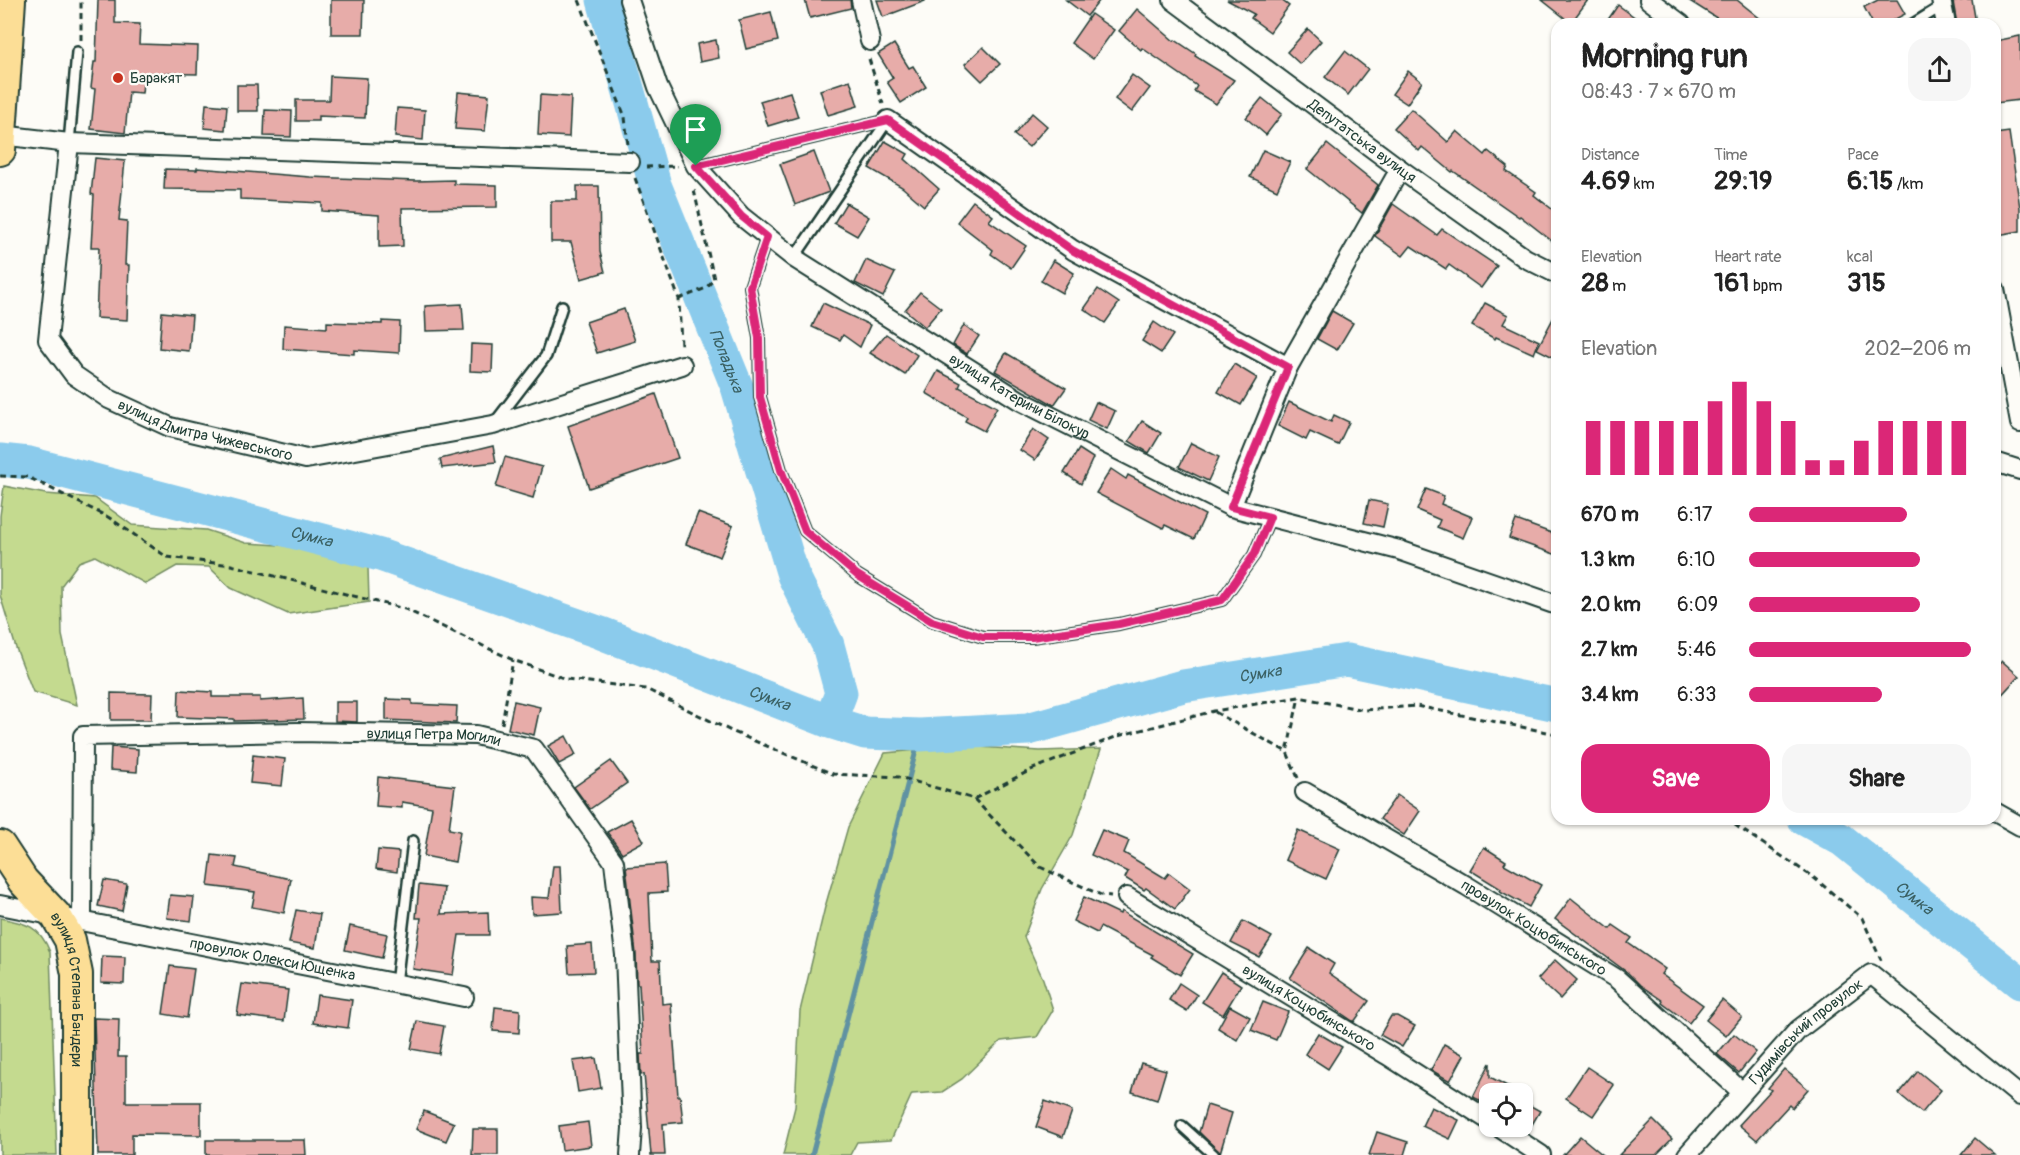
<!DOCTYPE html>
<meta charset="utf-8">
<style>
:root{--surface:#fff;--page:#f6f6f6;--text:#222;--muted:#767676;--accent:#db2777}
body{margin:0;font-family:Pangolin,sans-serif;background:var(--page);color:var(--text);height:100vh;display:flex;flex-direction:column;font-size:22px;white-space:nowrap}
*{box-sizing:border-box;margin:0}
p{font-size:20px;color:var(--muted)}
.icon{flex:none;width:33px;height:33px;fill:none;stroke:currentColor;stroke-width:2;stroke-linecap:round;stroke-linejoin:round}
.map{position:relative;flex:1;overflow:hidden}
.side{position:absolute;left:1551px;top:18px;width:450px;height:807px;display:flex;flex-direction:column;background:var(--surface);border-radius:18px;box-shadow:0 2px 4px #0004}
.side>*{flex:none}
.tools{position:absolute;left:1479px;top:1083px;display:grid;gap:12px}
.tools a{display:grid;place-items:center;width:54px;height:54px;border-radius:12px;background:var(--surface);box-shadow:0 2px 4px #0004;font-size:30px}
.pin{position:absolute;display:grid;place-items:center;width:51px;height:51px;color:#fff;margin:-62px -26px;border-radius:50% 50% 50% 0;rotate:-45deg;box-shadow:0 0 6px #0007}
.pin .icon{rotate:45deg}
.round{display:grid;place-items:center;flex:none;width:63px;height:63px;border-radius:18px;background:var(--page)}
.overview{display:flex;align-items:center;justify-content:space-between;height:102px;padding:0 30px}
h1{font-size:33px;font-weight:800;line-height:45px}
.metrics{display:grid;grid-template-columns:repeat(3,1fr);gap:9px;height:102px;padding:6px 30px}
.metrics div{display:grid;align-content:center}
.metrics b{font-size:26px;font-weight:800}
.metrics small{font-size:16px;font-weight:400}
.metrics p{font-size:16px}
.chart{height:168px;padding:12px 30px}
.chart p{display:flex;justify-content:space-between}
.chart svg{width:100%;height:108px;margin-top:6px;stroke:var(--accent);stroke-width:6}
.cta{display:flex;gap:12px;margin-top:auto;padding:12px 30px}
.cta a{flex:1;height:69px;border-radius:18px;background:var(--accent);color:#fff;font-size:24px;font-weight:800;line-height:69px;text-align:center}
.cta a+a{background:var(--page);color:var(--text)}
ul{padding:0 30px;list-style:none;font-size:20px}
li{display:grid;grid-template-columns:96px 72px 1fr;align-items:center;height:45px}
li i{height:15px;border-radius:8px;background:var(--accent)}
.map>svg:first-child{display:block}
</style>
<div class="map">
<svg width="2020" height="1155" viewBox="0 0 2020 1155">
<rect width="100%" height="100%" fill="#fdfcf7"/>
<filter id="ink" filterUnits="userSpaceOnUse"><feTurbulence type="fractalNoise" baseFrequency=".0167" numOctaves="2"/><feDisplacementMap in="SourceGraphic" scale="12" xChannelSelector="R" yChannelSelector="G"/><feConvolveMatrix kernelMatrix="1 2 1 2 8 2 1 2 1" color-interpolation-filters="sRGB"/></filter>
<g filter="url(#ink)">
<g fill="#c4da8f" stroke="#728c62" stroke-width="1.5">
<path d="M4 486 46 494 95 498 132 525 206 530 246 543 295 546 368 567 369 602 288 614 231 588 209 567 177 566 146 584 95 556 79 562 61 586 62 635 77 705 33 692 16 648 0 595V516Z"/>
<path d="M963 746 1040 751 1101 749 1073 835 1042 889 1024 937 1043 979 1053 1010 1037 1037 1001 1041 962 1079 942 1092 912 1094 891 1140 857 1142 850 1155H783L795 1107 800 1011 825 907 848 827 885 753Z"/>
<path d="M0 918C26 923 40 926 50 952L57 1155H0Z"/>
</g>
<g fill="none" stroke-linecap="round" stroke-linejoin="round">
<path stroke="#6092a2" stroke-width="5" d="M812 1155 920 735"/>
<g stroke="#8bcbec" stroke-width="33">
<path id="s1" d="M603 0 655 185 737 387 793 575 828 645 841 693 830 722"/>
<path id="s2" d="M0 460 29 463 380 555 601 633 830 722 865 733 920 735 1028 729 1183 686 1347 660 1557 705"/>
<path id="s3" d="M1804 819 1842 840 2020 983"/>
</g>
</g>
<g fill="#e7aca9" stroke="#1f3d34" stroke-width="1.5">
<path d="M98 0H115V23L140 24 139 44 198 46 197 74 144 73 142 93 129 92 125 133 91 129 95 89 91 88 94 62H96Z"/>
<path d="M331 0H364L363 34H331Z"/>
<path d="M805 0H850L851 8 810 18Z"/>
<path d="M877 0H925V1L883 17Z"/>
<path d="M1066 0H1100L1087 16Z"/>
<path d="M1227 0H1281L1289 6 1270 32 1251 18 1254 14Z"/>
<path d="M1542 0H1588L1571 23Z"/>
<path d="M1688 0H1737L1767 24H1726Z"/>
<path d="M1878 0H1897L1905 14 1886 24H1873L1864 7Z"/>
<path d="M1965 0H1972L1976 23 1957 24 1953 2Z"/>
<path d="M1618 5 1644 24H1605Z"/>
<path d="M1137 9 1174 41 1175 40 1196 54 1195 56 1234 80 1216 104 1194 91 1197 86 1142 48 1141 50 1119 31Z"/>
<path d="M771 12 778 41 746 49 739 20Z"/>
<path d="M1091 14 1114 30 1093 59 1071 43Z"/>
<path d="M1308 29 1321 41 1300 64 1287 52Z"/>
<path d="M2020 36V100L1995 103V41Z"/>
<path d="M716 40 719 58 700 62 697 44Z"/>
<path d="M894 44 909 68 913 66 926 87 901 103 887 82 893 78 878 54Z"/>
<path d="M983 47 1000 64 982 81 965 64Z"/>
<path d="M1345 51 1368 69 1348 95 1325 77Z"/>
<path d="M1408 71 1422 82 1407 104 1392 94Z"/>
<path d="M1132 75 1150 88 1132 112 1115 99Z"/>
<path d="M330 76 367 78 365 118 318 116V121H296V100H329Z"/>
<path d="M850 80 858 106 828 115 820 90Z"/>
<path d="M237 85H257L258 111H237Z"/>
<path d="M458 92 489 95 485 131 455 129Z"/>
<path d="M790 92 798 117 768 126 760 101Z"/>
<path d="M540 95 571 97 569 137 538 135Z"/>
<path d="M1262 98 1282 114 1266 135 1246 118Z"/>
<path d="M206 104 227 106 225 130 204 128Z"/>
<path d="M397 108 425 110 423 140 395 137Z"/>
<path d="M1411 109 1448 142 1457 131 1485 155 1488 151 1508 167 1506 171 1536 192 1534 195 1557 213V245L1520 216 1519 217 1453 171 1452 172 1422 147 1419 151 1394 128Z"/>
<path d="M265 110 292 111 291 137 264 136Z"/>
<path d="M1032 113 1047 126 1029 147 1014 135Z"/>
<path d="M2009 132 2020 208V231L1998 235 1995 219V134Z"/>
<path d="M885 141 908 154 905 159 939 189 924 206 902 187 869 168Z"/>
<path d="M1327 144 1378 185 1362 213 1307 169Z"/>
<path d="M1263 150 1290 162 1277 190 1250 177Z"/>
<path d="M814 152 829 192 795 205 780 164Z"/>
<path d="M95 158 125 161 119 220 127 221 125 265H129L127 320 96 318 99 247H91L94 195 91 194Z"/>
<path d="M197 168 310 177 416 181 454 180V184L497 185V207L402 208 403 246 379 247V215L322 211V203L240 199V190L164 189 165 169 197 170Z"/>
<path d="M577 186H599L600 252 605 272 581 279 571 242H551V201H577Z"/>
<path d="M973 201 993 216 989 221 1026 246 1011 268 991 254 993 250 957 222Z"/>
<path d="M846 203 869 217 857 236 834 223Z"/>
<path d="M1393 204 1437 235 1442 229 1497 266 1481 288 1449 265 1446 269 1411 246 1403 256 1375 236Z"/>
<path d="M866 260 895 273 883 297 855 283Z"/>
<path d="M1053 260 1074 273 1062 293 1041 281Z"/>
<path d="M1098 289 1119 303 1105 323 1084 309Z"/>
<path d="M920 292 941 308 925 327 905 310Z"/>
<path d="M823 303 870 325 860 347 843 335 840 340 812 327Z"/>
<path d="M1485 303 1508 315 1503 324 1539 341 1534 354 1496 337 1495 339 1472 326Z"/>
<path d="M462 304 464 330 426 331 425 306Z"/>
<path d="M624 309 635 341 597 353 586 322Z"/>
<path d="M1332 311 1353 323 1337 350 1317 339Z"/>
<path d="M1557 311V359L1537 349Z"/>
<path d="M162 312 192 315 189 351 159 348Z"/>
<path d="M382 321 400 322 399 353 354 350V354L283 349 284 325 327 328V322L382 324Z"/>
<path d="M1154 322 1173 335 1161 353 1142 341Z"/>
<path d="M964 325 979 336 967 354 953 345Z"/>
<path d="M886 334 917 355 905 375 870 353Z"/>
<path d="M471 344 493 345 492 372 470 371Z"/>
<path d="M1006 353 1066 388 1054 405 995 371Z"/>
<path d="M1234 364 1257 378 1241 405 1218 392Z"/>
<path d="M938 371 961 383 959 387 997 407 984 431 965 421 967 417 926 393Z"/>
<path d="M656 394 678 458 589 488 568 426Z"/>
<path d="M1096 402 1115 411 1107 429 1088 420Z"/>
<path d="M1289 402 1331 422 1334 415 1349 422 1338 445 1310 432 1306 440 1278 426Z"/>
<path d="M1142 421 1161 433 1149 453 1129 441Z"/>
<path d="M1033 429 1049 440 1035 460 1020 450Z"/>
<path d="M1191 443 1219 457 1208 481 1179 467Z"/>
<path d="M493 446 496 462 442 468 440 459Z"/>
<path d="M1079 449 1093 458 1081 484 1064 473Z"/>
<path d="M505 457 542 467 533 498 496 487Z"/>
<path d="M1111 469 1126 479 1128 475 1205 515 1194 539 1165 525 1163 528 1096 493Z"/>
<path d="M1426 489 1444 496 1441 504 1472 517 1463 538 1437 527 1440 520 1417 510Z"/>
<path d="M1369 500 1388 504 1383 527 1364 523Z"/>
<path d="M698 513 733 526 720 557 686 544Z"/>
<path d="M1516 520 1557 535V555L1509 538Z"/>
<path d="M2002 661 2019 676 1995 702V668Z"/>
<path d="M179 690 212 692V697H260V701L303 698 304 719 234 721V719L178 717Z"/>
<path d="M111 693 152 694 151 720H111Z"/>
<path d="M386 699 412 700V704L457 706 456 723 386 720Z"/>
<path d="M514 701 540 707 534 735 508 729Z"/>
<path d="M335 702H357V722L335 721Z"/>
<path d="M566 736 576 755 559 764 548 746Z"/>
<path d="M111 747 138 749 137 772 110 770Z"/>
<path d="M253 755 285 759 282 786 250 783Z"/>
<path d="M611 761 627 783 590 809 574 787Z"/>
<path d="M378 777 455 786 449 829 460 831 455 862 424 856 432 807 402 802V808L376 806Z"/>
<path d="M1397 795 1420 811 1404 835 1380 819Z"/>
<path d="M631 819 644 841 622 853 607 832Z"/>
<path d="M1102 830 1129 841 1124 853 1165 878 1169 873 1190 889 1175 909 1146 888 1144 890 1125 878 1128 872 1091 855Z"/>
<path d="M1298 830 1340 849 1326 879 1285 860Z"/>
<path d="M1484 847 1506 861 1504 864 1541 885 1529 907 1500 891 1501 889 1470 870Z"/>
<path d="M378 850 399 852 397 872 376 869Z"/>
<path d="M212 855 237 858 235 867 291 879 284 913 252 907 255 892 208 886Z"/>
<path d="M665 864 667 892 649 893 652 961H660L662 1004 671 1003 678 1096H680L683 1122 663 1124 665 1155H651L644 1074 641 1075 640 1054H643L639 984H637L636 954 626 867Z"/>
<path d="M553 866H560L562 912 532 914 531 897 549 898Z"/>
<path d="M104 880 127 884 122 911 98 906Z"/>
<path d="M419 885 444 888 441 914 488 912 489 935H459L453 975 413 969 421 918H416Z"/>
<path d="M170 895 194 897 191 921 167 918Z"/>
<path d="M1084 897 1120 914 1121 911 1193 954 1180 975 1151 957 1153 955 1100 927 1097 933 1073 921Z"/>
<path d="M1571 898 1610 929 1613 925 1632 938 1628 943 1665 969 1661 974 1703 1005 1689 1023 1662 1003 1663 1001 1640 985 1628 973 1555 919Z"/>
<path d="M296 910 320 914 315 948 289 943Z"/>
<path d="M1243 921 1272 937 1259 957 1231 943Z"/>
<path d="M350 926 387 934 382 958 345 950Z"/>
<path d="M592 944 594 972 569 973 567 946Z"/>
<path d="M1309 948 1334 964 1329 973 1369 1001 1354 1022 1290 978Z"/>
<path d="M102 956 125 957 124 984 101 983Z"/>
<path d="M1555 960 1577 980 1560 999 1538 979Z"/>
<path d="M170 966 194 969 187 1018 163 1014Z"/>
<path d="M1221 972 1241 985 1223 1015 1202 1002Z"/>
<path d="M1179 983 1197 995 1187 1011 1169 1000Z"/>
<path d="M242 984 288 990 284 1021 237 1015Z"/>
<path d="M317 995 352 1000 348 1028 313 1023Z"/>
<path d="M1722 1000 1742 1017 1726 1036 1706 1020Z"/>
<path d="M1263 1002 1288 1012 1276 1040 1251 1030Z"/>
<path d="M1230 1006 1250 1017 1237 1040 1218 1028Z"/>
<path d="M495 1007 520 1010 519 1033 493 1031Z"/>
<path d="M1391 1016H1397L1415 1026 1402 1047 1380 1035Z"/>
<path d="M94 1018 119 1019 118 1057H126V1102H201V1135L132 1134V1155H98Z"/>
<path d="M417 1021 444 1026 439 1054 411 1049Z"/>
<path d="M1318 1033 1342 1047 1328 1069 1305 1054Z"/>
<path d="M1734 1034 1756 1052 1739 1073 1717 1054Z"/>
<path d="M1444 1044 1464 1055 1450 1081 1431 1070Z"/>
<path d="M596 1058 601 1088 578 1092 573 1061Z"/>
<path d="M1141 1063 1166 1070 1157 1100 1132 1092Z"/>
<path d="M1490 1063V1077L1522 1094H1490V1105L1473 1097Z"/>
<path d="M1587 1067 1614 1085 1593 1116 1566 1098Z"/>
<path d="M1784 1069 1808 1089 1792 1108 1789 1105 1757 1140 1739 1125 1771 1090 1768 1088Z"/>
<path d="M1918 1071 1941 1090 1922 1113 1899 1094Z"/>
<path d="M1045 1101 1072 1111 1063 1137 1036 1127Z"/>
<path d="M1522 1101 1540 1111 1527 1133 1522 1129Z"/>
<path d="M1207 1105 1232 1113 1220 1153 1199 1132Z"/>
<path d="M1431 1107 1459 1120 1450 1139 1422 1126Z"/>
<path d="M424 1111 454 1123 446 1141 416 1129Z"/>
<path d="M1653 1120 1672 1139 1656 1155H1619Z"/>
<path d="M588 1122 591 1146 562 1150 559 1126Z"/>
<path d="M473 1129H498V1155H472Z"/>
<path d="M1377 1132 1408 1142 1404 1155H1369Z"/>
<path d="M1580 1136 1603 1155H1563Z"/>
<path d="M1975 1138 1995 1155H1961Z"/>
<path d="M206 1140H305L306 1155H206Z"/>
</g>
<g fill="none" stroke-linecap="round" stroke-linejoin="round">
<defs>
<g id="lane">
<path d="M1913 24 1942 6"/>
<path d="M69 143 77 52"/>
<path d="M696 166 888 120"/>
<path d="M767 237 750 287 759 338 760 397 781 470 805 531 857 575 932 621 983 637H1032L1119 624 1222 600 1254 555 1270 517"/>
<path d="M794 258 888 120"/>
<path d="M496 421 546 356 562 306"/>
<path d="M396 984 413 841"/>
<path d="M1182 1126 1214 1155"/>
</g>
<g id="street">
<path id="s4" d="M629 0 658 87 696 166 741 216 794 258 1019 400 1231 507 1399 550 1557 605"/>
<path d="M861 0 870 41"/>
<path id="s5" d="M1173 0 1400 169 1525 258 1557 274"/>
<path d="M1649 0 1681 24"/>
<path d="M1941 0 1946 24"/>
<path d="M888 120 1073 250 1288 367"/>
<path d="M1 135 69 143 630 162"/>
<path id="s6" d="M69 143 48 340 74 375 109 399 170 427 306 459 493 425 682 365"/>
<path d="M1995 289 2020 423"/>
<path d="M1995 462 2020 470"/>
<path d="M1231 507 1288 367 1400 169"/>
<path id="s7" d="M1305 792 1467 886 1617 979 1742 1092"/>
<path d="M1995 812 2020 826"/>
<path id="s8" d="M1127 897 1387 1055 1490 1121"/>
<path id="s9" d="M0 905 464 997"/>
<path id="s10" d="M82 921 83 736 297 732 476 735 534 749 614 862 625 955 632 1128 630 1155"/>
<path d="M1497 1126 1541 1155"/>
<path id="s11" d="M1687 1155 1798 1030 1871 974 2020 1096"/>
</g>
<g id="primary">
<path d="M0 150 10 0"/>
<path id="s12" d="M0 846 23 881 56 916 70 940 77 974V1155"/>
</g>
</defs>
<use href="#lane" stroke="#1f3d34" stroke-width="14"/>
<use href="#street" stroke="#1f3d34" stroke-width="22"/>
<use href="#primary" stroke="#1f3d34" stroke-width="34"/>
<g stroke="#1f3d34" stroke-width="3" stroke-dasharray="6 4.5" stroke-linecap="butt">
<path d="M579 0 625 117 628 145"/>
<path d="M81 40V0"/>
<path d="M869 59 883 104"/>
<path d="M646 167 678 166"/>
<path d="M635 178 679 299 681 347"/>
<path d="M679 299 706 288 714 279 694 190"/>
<path d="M0 476 28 477 108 517 167 557 231 565 405 609 513 660 566 679 646 689 731 731 833 774 899 777 974 799 1033 769 1118 736 1214 711 1299 697 1364 710 1416 706 1557 734"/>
<path d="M1215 712 1287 752"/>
<path d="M502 724 513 660"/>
<path d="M1298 778 1287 752 1299 697"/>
<path d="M974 799 1040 867 1101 895 1111 896"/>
<path d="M1726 819 1813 877 1862 918 1881 960"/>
</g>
<use href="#lane" stroke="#fdfcf7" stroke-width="9"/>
<use href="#street" stroke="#fdfcf7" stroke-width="18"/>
<use href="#primary" stroke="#fcde96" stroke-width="30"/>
</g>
</g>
<g fill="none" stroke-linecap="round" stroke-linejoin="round" filter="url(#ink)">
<defs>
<path id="route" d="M888 120 1072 250 1288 367 1231 507 1270 517 1254 555 1222 600 1119 624 1032 637H983L932 621 857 575 805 531 781 470 760 397 759 338 750 287 767 237 741 216 696 166Z"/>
</defs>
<use href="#route" stroke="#fff" stroke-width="12"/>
<use href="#route" stroke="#db2777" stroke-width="8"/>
</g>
<circle fill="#c8321e" stroke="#fdfcf7" stroke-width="2" cx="118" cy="78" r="6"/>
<g text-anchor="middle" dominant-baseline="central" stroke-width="4.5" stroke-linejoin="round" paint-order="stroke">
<g font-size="15" fill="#1f3d34" stroke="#fdfcf7" text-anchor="start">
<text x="130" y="78">Баракят</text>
</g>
<g font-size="15" fill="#1f3d34" stroke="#fdfcf7">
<text stroke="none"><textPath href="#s5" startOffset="236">Депутатська вулиця</textPath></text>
<text stroke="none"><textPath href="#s4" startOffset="579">вулиця Катерини Білокур</textPath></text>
<text stroke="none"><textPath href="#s6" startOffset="386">вулиця Дмитра Чижевського</textPath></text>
<text stroke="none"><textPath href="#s10" startOffset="536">вулиця Петра Могили</textPath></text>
<text stroke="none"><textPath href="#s7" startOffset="266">провулок Коцюбинського</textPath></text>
<text stroke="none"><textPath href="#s9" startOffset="278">провулок Олекси Ющенка</textPath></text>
<text stroke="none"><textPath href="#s12" startOffset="166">вулиця Степана Бандери</textPath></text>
<text stroke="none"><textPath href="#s8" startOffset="213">вулиця Коцюбинського</textPath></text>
<text stroke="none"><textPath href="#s11" startOffset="172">Гудимівський провулок</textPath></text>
</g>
<g font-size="16" font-style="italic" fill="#3a6062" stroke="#fdfcf7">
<text stroke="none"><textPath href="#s1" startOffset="382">Попадька</textPath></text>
<text stroke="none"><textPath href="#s2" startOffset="321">Сумка</textPath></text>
<text stroke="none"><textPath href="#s2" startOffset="1311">Сумка</textPath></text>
<text stroke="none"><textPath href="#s2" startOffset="807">Сумка</textPath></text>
<text stroke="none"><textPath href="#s3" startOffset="136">Сумка</textPath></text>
</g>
</g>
</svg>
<div class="tools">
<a><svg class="icon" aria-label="locate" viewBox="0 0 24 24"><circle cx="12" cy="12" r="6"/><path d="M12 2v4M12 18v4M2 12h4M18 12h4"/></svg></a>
</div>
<div class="pin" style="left:696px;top:166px;background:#1e9e55"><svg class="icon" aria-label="arrive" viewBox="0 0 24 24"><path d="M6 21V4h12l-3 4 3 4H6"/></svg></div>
<section class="side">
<div class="overview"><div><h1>Morning run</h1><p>08:43 · 7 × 670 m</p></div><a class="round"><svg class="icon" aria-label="share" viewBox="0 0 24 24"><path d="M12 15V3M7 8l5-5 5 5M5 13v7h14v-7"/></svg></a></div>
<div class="metrics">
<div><p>Distance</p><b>4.69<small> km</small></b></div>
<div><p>Time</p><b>29:19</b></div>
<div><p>Pace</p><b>6:15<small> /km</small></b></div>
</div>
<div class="metrics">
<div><p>Elevation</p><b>28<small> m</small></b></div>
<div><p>Heart rate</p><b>161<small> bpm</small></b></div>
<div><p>kcal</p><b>315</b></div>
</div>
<div class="chart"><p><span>Elevation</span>202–206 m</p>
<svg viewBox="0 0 160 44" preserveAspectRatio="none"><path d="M5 44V22M15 44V22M25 44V22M35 44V22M45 44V22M55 44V14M65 44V6M75 44V14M85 44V22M95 44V38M105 44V38M115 44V30M125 44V22M135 44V22M145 44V22M155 44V22"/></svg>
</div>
<ul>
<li><b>670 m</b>6:17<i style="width:71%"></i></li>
<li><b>1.3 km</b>6:10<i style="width:77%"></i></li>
<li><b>2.0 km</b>6:09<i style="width:77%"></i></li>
<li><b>2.7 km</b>5:46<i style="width:100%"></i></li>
<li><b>3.4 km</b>6:33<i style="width:60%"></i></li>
</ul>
<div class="cta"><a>Save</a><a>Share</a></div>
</section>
</div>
